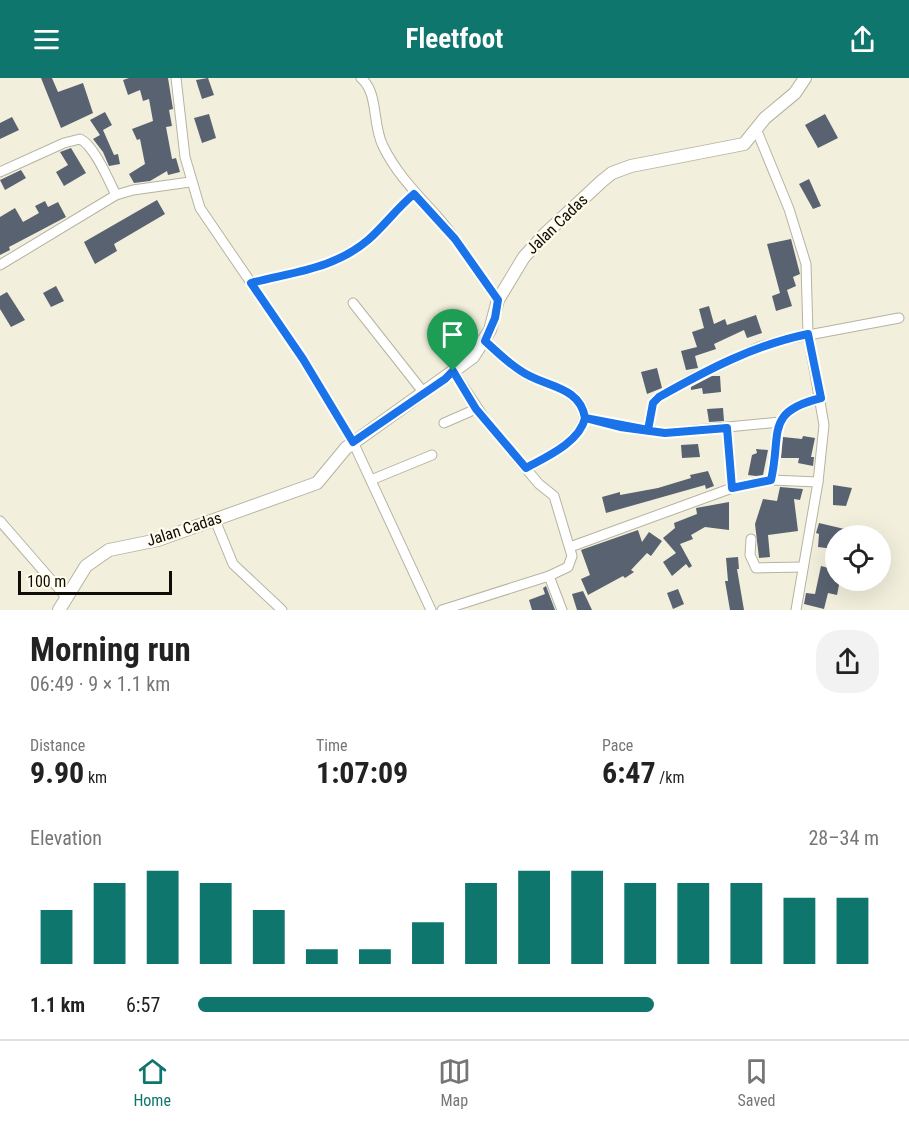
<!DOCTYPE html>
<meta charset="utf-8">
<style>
:root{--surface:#fff;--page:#f2f2f2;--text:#222;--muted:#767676;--line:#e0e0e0;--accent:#0f766e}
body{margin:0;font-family:"Roboto Condensed",sans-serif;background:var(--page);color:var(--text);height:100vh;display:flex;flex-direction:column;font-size:22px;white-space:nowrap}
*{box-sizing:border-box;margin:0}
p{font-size:20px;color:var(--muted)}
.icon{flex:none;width:33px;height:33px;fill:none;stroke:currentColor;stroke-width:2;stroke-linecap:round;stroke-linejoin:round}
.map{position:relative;height:532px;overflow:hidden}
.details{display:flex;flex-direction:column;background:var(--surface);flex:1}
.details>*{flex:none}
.controls{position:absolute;left:825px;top:447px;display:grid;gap:12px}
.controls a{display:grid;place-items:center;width:66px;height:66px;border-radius:50%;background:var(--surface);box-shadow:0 6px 24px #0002;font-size:30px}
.scale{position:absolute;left:18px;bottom:15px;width:154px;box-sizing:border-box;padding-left:6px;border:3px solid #0e0d07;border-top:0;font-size:16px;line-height:21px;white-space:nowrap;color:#0e0d07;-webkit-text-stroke:4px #fffced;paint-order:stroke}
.pin{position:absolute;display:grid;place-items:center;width:51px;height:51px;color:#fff;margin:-62px -26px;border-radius:50% 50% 50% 0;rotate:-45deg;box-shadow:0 0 6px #0007}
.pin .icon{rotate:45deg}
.round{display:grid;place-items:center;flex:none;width:63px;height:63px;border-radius:24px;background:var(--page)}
.head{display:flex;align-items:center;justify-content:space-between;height:102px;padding:0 30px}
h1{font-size:33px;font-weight:700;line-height:45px}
.figures{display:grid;grid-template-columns:repeat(3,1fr);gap:9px;height:102px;padding:6px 30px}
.figures div{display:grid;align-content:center}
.figures b{font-size:30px;font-weight:700}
.figures small{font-size:16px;font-weight:400}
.figures p{font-size:16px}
.chart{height:168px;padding:12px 30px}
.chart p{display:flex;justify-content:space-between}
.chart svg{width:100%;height:108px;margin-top:6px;stroke:var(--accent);stroke-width:6}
ul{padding:0 30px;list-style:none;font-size:20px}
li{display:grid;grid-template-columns:96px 72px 1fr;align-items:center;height:45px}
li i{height:15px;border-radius:8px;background:var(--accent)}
header{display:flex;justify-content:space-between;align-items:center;height:78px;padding:0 30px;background:var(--accent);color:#fff;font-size:27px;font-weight:700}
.tabs{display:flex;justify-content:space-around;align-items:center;height:84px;border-top:2px solid var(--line);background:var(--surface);font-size:16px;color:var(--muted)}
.tabs a{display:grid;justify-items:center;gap:3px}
.tabs .on{color:var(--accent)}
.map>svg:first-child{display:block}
</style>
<header><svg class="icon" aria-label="menu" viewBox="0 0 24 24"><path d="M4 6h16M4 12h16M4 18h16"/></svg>Fleetfoot<svg class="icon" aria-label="share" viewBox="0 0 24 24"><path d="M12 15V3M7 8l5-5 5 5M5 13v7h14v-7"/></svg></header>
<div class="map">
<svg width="909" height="532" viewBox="0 0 909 532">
<rect width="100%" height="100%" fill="#f2efdc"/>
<g fill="#596270">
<path d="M41 0H52L58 14 83 5 93 35 61 50Z"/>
<path d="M129 0H168L173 31 169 32 172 48 166 49 172 81 176 80 180 94 168 97 167 93 150 103 134 105 129 96 145 86 140 61 137 62 132 51 153 43 149 21 143 23 140 12 128 17 123 2Z"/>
<path d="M208 0 214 17 202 21 196 2Z"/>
<path d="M105 34 112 47 103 52 114 77 118 76 120 86 109 88 103 74 93 61 100 57 90 42Z"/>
<path d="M209 36 216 60 202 65 194 40Z"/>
<path d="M825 36 838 60 818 70 805 47Z"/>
<path d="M12 39 19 52 0 61V45Z"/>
<path d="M71 70 86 95 64 108 56 94 68 87 60 74Z"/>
<path d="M21 92 26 100 5 112 0 102Z"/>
<path d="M809 101 821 128 813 131 799 106Z"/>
<path d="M157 122 165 136 114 166 117 173 95 186 84 164Z"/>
<path d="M45 123 48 129 58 124 66 139 9 169 10 172 0 177V139L15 130 23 144 39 135 35 128Z"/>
<path d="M791 161 800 196 793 199 796 208 787 212 792 228 776 233 772 218 780 215 767 166Z"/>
<path d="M56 208 64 223 51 229 43 215Z"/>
<path d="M7 214 25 242 11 249 0 231V218Z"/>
<path d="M709 228 714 246 725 241 727 247 756 237 762 255 747 260 744 252 714 266 716 271 695 278 698 290 686 292 681 273 697 269 692 254 704 250 699 231Z"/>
<path d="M657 290 662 310 647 316 641 294Z"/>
<path d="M712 298H720L721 314 703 316 702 310 691 312V309Z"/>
<path d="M723 330 724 343 709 344 707 331Z"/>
<path d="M803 358 815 360 811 379H814L813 388 798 385 799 380H781L783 359 802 361Z"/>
<path d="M698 366 700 379 682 380 681 367Z"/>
<path d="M756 371 768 372 763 397 756 398 748 397 752 377 757 375Z"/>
<path d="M708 393 714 408 706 411 705 407 606 435 602 419 620 414V417L658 410 691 400 690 397Z"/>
<path d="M833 407 852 410 846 428 833 427Z"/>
<path d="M780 409 803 411 800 422 794 421 798 453 768 457 770 479 759 480 755 446 763 421 777 423Z"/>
<path d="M729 424V452L705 449 691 457 693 461 680 466 692 488 689 490 686 486 672 498 663 484 676 475 663 460 675 450 674 445 697 436 696 430Z"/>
<path d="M819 445 857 454V458H836L834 471 818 469 819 456 816 455Z"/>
<path d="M638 452 642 464 649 454 662 463 651 478 647 475 631 492 634 494 625 500 623 498 588 517 581 501 590 497 581 472Z"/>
<path d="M738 479 739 491H737L744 532H730L725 503H728L726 480Z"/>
<path d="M821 488 836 492V502H840L837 517 828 515 824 531 804 526 806 515 815 516Z"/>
<path d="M546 508 555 532H532L529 522 545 516 543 510Z"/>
<path d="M678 511 684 526 673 531 667 515Z"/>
<path d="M583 513 592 532H577L572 516Z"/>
</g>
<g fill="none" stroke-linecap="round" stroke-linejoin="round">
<defs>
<g id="minor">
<path d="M176 0 185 79 200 130 303 281 353 364 431 532"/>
<path d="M361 0C379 15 372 47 383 68 396 95 416 115 436 137 459 163 477 194 498 222"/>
<path d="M757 53 789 131 806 186 808 256 824 347 818 404 796 532"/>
<path d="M0 94 64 65 80 61C94 67 109 103 116 117"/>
<path d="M0 187 116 117 133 112 190 104"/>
<path d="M251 205C292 194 334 191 368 162 384 148 397 130 414 116"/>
<path d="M353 225 424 315"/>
<path d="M485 263C497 274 510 288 525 296 539 304 558 306 571 317 611 347 550 377 526 390"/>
<path d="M453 293 489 347 539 406 554 418 572 478 568 489 549 498 562 532"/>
<path d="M585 340 620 349 665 355 780 344"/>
<path d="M444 345 476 331"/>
<path d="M727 350 732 410"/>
<path d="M648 352 653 325 659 319 694 299 759 269 782 262 899 240"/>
<path d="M371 402 432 377"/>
<path d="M771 402 818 404"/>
<path d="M215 442 233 486 282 532"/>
<path d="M0 443 66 519"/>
<path d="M751 461 750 477 756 490 803 489"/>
<path d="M570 469 732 410 771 402C781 355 765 334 821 320"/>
<path d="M442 532 549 498"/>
</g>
<path id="tertiary" d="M59 532 86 488 109 472 158 462 317 405 346 370 473 279 490 252 498 222 524 179 545 156 602 103 612 95 631 88 744 66 765 40 795 15 805 0"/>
</defs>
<use href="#minor" stroke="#b6b3a1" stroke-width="11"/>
<use href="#tertiary" stroke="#b6b3a1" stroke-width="14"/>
<use href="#minor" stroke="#fff" stroke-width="9"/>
<use href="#tertiary" stroke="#fff" stroke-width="12"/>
</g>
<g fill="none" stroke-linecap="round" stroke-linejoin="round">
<defs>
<path id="route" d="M453 293 445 301 353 364 303 281 251 205C292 194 334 191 368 162 384 148 397 130 414 116L455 161 498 222 495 240 485 263C496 273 508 285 521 293 543 309 580 307 585 340L620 349 665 355 727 350 732 410 771 402C782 355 764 334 821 320L808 256C754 267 707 292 659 319L653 325 648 352 585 340C580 364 546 379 526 390L476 331 453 293"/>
</defs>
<use href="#route" stroke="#fff" stroke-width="12"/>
<use href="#route" stroke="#1a73e8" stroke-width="8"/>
</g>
<g text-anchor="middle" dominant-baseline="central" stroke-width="4.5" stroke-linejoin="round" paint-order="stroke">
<g font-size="16" fill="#0e0d07" stroke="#fffced">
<text transform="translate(557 146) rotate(-44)">Jalan Cadas</text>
<text transform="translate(184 451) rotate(-18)">Jalan Cadas</text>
</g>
</g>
</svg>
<div class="controls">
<a><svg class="icon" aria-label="locate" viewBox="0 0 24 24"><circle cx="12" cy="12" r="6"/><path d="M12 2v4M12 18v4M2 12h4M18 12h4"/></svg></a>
</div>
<div class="scale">100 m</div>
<div class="pin" style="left:453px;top:293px;background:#1e9e55"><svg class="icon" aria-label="arrive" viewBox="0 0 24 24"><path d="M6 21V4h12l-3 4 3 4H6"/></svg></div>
</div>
<section class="details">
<div class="head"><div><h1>Morning run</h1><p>06:49 · 9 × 1.1 km</p></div><a class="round"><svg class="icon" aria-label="share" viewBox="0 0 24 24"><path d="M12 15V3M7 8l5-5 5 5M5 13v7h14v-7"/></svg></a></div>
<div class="figures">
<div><p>Distance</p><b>9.90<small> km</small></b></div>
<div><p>Time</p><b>1:07:09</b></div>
<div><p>Pace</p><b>6:47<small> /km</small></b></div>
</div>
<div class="chart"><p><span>Elevation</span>28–34 m</p>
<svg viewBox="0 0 160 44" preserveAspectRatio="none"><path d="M5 44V22M15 44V11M25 44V6M35 44V11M45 44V22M55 44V38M65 44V38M75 44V27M85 44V11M95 44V6M105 44V6M115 44V11M125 44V11M135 44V11M145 44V17M155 44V17"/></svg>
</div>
<ul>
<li><b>1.1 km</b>6:57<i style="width:67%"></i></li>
</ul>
</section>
<nav class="tabs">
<a class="on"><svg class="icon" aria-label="home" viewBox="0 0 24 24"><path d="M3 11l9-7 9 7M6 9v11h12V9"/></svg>Home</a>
<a><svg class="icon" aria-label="map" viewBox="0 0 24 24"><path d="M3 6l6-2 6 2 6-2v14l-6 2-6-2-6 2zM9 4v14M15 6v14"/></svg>Map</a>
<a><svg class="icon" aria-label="saved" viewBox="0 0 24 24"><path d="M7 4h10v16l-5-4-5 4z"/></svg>Saved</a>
</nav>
